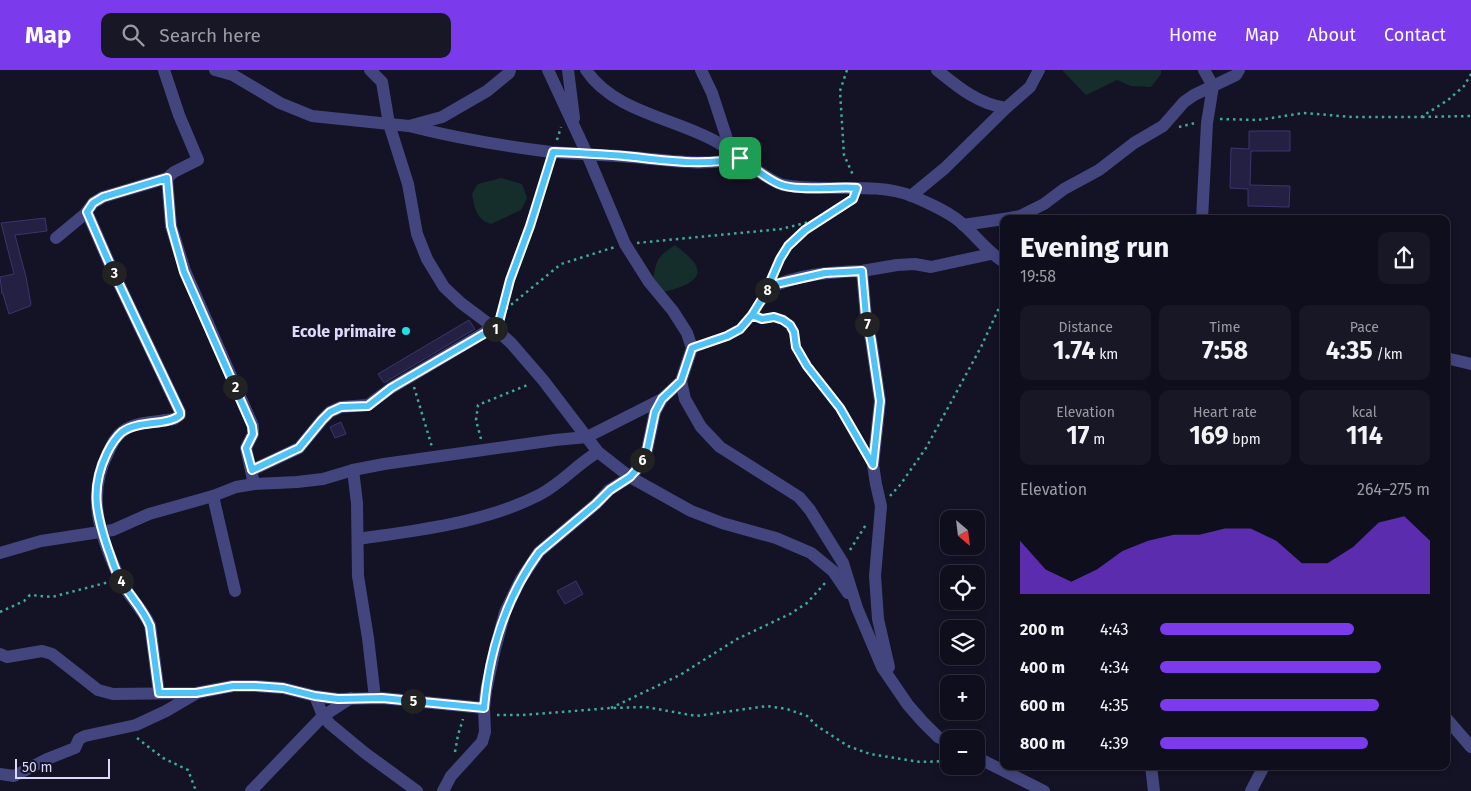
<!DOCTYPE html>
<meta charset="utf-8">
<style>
:root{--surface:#0f0e1c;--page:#181725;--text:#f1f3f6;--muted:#9b9ca3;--line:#2f2e3b;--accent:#7c3aed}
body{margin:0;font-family:"Fira Sans",sans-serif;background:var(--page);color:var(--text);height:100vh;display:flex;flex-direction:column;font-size:19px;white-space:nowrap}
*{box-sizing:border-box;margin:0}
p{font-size:16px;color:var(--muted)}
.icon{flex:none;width:28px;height:28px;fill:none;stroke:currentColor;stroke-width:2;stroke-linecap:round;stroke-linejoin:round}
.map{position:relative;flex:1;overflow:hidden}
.details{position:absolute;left:1000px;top:145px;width:450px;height:555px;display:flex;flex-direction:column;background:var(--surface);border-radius:10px;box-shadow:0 2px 8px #0003,0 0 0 1px var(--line)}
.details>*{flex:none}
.needle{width:32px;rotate:152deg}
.buttons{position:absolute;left:940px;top:440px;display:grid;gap:10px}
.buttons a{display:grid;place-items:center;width:45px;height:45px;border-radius:10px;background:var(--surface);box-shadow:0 2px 8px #0003,0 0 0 1px var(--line);font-size:25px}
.scale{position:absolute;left:15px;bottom:12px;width:95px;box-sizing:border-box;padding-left:5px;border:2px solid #dbdafb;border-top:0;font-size:14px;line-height:18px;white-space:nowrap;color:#dbdafb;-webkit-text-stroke:4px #141225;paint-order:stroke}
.pin{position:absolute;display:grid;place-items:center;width:42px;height:42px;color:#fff;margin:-21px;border-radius:10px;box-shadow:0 2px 8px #0006}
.km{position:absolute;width:25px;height:25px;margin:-12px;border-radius:50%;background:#222;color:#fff;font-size:14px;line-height:25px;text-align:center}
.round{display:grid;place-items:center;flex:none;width:52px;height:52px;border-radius:10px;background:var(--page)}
.overview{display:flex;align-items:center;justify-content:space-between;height:85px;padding:0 20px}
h1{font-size:28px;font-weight:700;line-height:38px}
.figures{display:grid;grid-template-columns:repeat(3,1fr);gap:8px;height:85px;padding:5px 20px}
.figures div{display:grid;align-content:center;border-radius:10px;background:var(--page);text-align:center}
.figures b{font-size:25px;font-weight:700}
.figures small{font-size:14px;font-weight:400}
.figures p{font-size:14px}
.chart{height:140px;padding:10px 20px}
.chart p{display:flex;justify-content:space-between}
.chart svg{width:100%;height:90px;margin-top:5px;fill:var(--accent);opacity:.7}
ul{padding:0 20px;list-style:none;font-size:16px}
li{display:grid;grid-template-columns:80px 60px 1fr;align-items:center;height:38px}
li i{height:12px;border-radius:6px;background:var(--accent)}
header{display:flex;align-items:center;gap:30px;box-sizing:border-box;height:70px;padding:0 25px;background:var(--accent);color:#fff}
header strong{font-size:24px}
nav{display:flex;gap:28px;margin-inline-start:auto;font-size:18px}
.search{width:350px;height:45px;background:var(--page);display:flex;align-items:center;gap:12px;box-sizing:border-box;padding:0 18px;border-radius:10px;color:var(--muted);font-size:19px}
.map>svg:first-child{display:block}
</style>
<header>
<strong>Map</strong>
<div class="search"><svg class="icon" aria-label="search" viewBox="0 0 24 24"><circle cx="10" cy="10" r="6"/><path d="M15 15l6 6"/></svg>Search here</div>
<nav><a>Home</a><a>Map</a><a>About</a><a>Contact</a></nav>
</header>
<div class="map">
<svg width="1471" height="721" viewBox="0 0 1471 721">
<rect width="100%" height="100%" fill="#141225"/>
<g fill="#162e2b">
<path d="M1062 0H1161V4L1151 17 1131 16 1117 10 1086 25Z"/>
<path d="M501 108 522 114 527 128 521 140 491 154C476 149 475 139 472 124L478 114Z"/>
<path d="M675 175C682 181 690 186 695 194 707 212 672 221 659 222L652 211C654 206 654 201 656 195 658 186 668 180 675 175Z"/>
</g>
<g fill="#242043" stroke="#3b356d">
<path d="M1249 61H1290V81H1251L1250 115 1290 116 1289 137 1248 136V119L1230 118 1231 78 1249 79Z"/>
<path d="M45 148 47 161 15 165 26 207 31 234 30 236 9 244 3 224H2L0 207 14 204 1 153Z"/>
<path d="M469 250 475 259 384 313 378 304Z"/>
<path d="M341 352 346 364 335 368 330 357Z"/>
<path d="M576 511 583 524 565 534 557 521Z"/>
</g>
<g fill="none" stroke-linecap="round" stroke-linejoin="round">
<g stroke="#3eaa9a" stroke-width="2.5" stroke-dasharray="2.5 4" stroke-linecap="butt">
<path d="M847 0 840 21 844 85 853 105"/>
<path d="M1422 47 1471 46"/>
<path d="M1220 49 1258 50 1304 43 1352 47H1421L1448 30 1464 16 1471 4"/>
<path d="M1179 57 1195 53"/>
<path d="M557 70 561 57"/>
<path d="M637 173 781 159 817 150"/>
<path d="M775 202C791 164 817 151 850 130"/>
<path d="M502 242C514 191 535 143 550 92"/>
<path d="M501 243 561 194 615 177"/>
<path d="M752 245 762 249 774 247 783 250 791 255 794 262 796 277 807 296 840 338 863 375"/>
<path d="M703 275C735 264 743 258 762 230"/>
<path d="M414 317 432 377"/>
<path d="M481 369 476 350 478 335 530 314"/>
<path d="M890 426 900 415 926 378 981 277 1004 227"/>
<path d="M850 480 867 453"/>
<path d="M0 542 24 531 30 525 52 527 109 512"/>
<path d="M611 638 680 605 737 569 790 544 807 533 826 512"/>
<path d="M497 645H523L611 638 646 637 696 646 767 636 787 639 807 646 817 656 848 676 870 684 920 692 949 691"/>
<path d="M137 668 163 688 188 700 196 721"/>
<path d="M455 682 458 665 463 649"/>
</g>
<g stroke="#43467e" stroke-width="12">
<path d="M215 0 233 5 280 33 312 46 409 56 442 47 487 21 509 3 510 0"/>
<path d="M370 0 382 12 389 54 408 114 417 164 427 189 444 217 461 233 497 260 511 273 543 310 598 382 630 407 691 441 722 453 776 468 811 483 833 501 848 523"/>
<path d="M548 0 587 84 625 174 649 212 673 241 687 263 692 278 681 311 685 329 701 357 720 377 799 427 810 440 843 493 857 538 882 597 908 635 922 651 938 667 949 672"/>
<path d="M568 0 574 48"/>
<path d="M586 0C614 42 675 48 717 72 734 82 768 112 784 115 823 123 873 111 912 126 928 133 945 140 959 151 975 164 986 181 1004 192"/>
<path d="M701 0 712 23 731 81"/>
<path d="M937 0C958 17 978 34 1006 38"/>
<path d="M409 56C456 68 503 76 551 82 577 84 604 85 631 87 667 90 704 97 740 88"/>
<path d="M167 108 171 156 185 201 253 356V364L246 378 254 414"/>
<path d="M911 126 945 98 1006 38 1030 17 1039 0"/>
<path d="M87 142 111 197 180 342V345L174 349C158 352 136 351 123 361 115 367 112 374 108 383 86 425 100 466 119 507 127 525 142 538 150 555L159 623"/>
<path d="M1004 149 1020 146 1044 134 1064 119 1099 100 1134 73 1163 56 1184 32 1194 25 1236 5 1239 0"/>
<path d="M1202 149 1207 53 1213 16 1204 0"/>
<path d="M963 155 1004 149"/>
<path d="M56 168 85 144 93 133 103 127 167 108 174 102 198 90 179 45 164 0"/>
<path d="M862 201 897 195 915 194 931 197 991 184"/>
<path d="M768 219C796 204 831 202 862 201L866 247 871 270 880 331 873 395 876 414 881 436 875 506 878 549 889 597"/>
<path d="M1446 288 1471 294"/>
<path d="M252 400 299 378 322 350 330 342 341 337 368 335 391 318 494 257"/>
<path d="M353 400 357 433 358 506 368 568 375 628"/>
<path d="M213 426 235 521"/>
<path d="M358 469C419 460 484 453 539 425 561 414 577 394 598 382"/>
<path d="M0 483 41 471 113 460 149 444 213 426 236 417 254 414 297 412 323 409 353 400 384 394 555 370 587 367 662 329"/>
<path d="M0 584 7 587 42 581 52 584 98 620 113 624 196 623 233 616H255L283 618 315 626 338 629 382 628 484 638"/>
<path d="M315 626 323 646 330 654 365 683 417 721"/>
<path d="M1446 648 1471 677"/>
<path d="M976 687 1044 721"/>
<path d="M1151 696 1154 721"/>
<path d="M0 704 14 706 47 689 75 678 79 669 85 666 136 655 166 641 195 624"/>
<path d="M251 721 323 646 351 628"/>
<path d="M443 721 451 706 482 672 485 662 484 638 486 621 494 583 505 542 521 509 539 482 596 434 609 420 630 407 639 397 647 380 655 342 662 329 681 311"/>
<path d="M1251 721 1264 696"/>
</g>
</g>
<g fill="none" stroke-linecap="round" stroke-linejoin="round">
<defs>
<path id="route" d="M740 88C705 96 669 91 634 87 607 84 580 83 553 82L530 156 510 210 497 260 494 258 391 318 368 336 341 337 330 342 322 350 299 378 252 400 246 378 253 364 252 356 184 202 171 156 167 108 103 127 93 133 87 142 111 197 180 342V345C168 356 138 350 122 362 115 368 111 375 107 383 90 418 96 444 108 479 112 489 115 502 121 511 130 526 143 539 150 556L159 623H196L233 616H255L283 618 315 626 338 629 382 628 484 638C489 583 506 527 539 482L596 434 610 420 630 407 639 397 647 380 655 342 662 329 681 311 692 278 727 266 740 259 752 245 768 219 776 214 825 203 862 201 866 247 871 270 880 331 873 395 840 338 807 296 796 277 794 262 790 255 783 250 774 247 762 249 752 245 764 226 780 189 788 176 805 160 853 129 857 118C836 116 798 122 779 114 765 108 753 97 740 88"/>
</defs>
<use href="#route" stroke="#fff" stroke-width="10"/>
<use href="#route" stroke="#4fc3f7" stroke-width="6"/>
</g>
<circle fill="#1de2e4" stroke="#141225" stroke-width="2" cx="406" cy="261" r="5"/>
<g text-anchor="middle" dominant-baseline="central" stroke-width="4" stroke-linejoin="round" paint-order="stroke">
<g font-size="16" font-weight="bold" fill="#dbdafb" stroke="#141225" text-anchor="end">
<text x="396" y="261">Ecole primaire</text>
</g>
</g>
</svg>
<div class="buttons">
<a><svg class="needle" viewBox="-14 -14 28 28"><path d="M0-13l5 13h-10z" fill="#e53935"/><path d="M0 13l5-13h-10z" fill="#9b9ca3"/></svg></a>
<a><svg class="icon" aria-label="locate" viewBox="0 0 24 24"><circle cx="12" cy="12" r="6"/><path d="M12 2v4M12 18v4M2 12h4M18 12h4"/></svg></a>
<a><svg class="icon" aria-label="layers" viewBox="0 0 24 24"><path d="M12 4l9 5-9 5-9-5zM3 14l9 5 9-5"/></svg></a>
<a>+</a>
<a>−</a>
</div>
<div class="scale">50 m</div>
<div class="pin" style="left:740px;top:88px;background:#1e9e55"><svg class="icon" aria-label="arrive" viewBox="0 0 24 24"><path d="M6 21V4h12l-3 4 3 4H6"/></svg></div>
<b class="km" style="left:495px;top:259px">1</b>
<b class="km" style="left:235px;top:317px">2</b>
<b class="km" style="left:114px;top:203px">3</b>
<b class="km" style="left:121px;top:511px">4</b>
<b class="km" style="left:413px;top:631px">5</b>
<b class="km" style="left:642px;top:390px">6</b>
<b class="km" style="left:867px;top:254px">7</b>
<b class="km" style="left:767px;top:220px">8</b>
<section class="details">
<div class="overview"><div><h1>Evening run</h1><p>19:58</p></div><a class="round"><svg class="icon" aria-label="share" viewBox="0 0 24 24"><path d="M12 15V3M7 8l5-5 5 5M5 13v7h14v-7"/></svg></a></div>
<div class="figures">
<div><p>Distance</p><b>1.74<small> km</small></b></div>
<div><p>Time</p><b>7:58</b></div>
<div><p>Pace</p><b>4:35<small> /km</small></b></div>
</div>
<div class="figures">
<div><p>Elevation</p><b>17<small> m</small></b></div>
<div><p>Heart rate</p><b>169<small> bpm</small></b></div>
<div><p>kcal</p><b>114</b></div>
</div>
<div class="chart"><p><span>Elevation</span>264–275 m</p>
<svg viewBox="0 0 160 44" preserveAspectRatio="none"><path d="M0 44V18L10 32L20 38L30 32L40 23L50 18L60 15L70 15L80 12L90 12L100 18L110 29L120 29L130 21L140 9L150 6L160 18V44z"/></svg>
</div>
<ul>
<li><b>200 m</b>4:43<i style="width:72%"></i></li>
<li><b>400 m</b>4:34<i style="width:82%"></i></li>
<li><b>600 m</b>4:35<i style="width:81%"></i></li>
<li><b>800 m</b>4:39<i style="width:77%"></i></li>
</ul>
</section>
</div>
